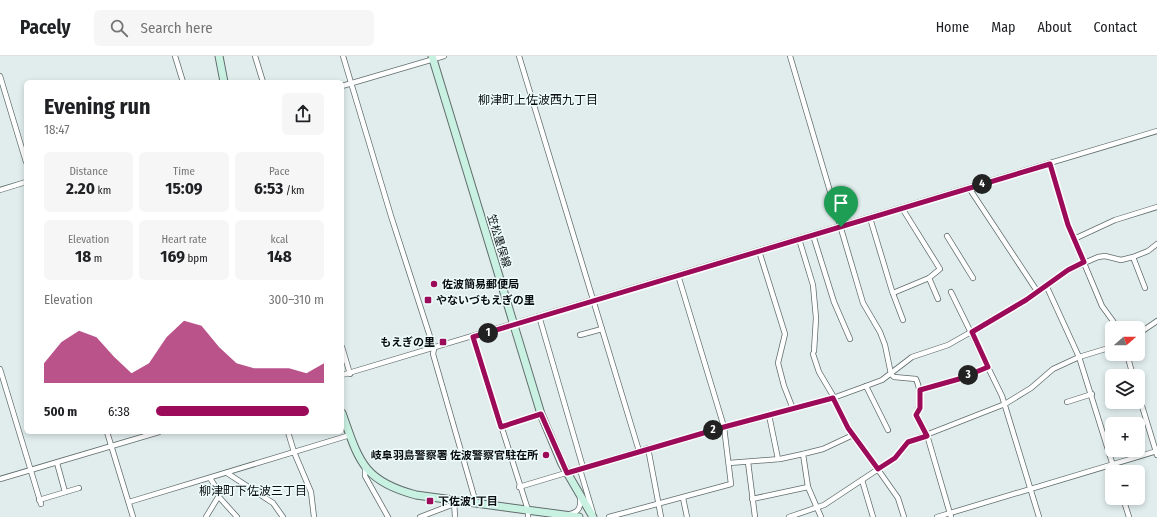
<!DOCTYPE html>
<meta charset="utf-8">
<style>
:root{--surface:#fff;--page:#f6f6f6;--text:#202124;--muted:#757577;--line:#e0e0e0;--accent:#9c0b5a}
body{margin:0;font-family:"Fira Sans Condensed","Noto Sans JP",sans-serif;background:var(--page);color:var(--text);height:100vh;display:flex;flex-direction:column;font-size:15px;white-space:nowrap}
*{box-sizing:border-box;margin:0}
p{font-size:13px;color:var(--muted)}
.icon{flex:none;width:22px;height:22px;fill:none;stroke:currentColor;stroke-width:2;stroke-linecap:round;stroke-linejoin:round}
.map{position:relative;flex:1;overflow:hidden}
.sheet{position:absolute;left:24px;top:24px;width:320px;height:354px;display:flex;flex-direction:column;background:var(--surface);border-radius:6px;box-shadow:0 2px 6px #0003}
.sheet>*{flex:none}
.needle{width:26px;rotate:70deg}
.buttons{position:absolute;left:1105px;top:265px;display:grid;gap:8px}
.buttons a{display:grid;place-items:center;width:40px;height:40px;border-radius:6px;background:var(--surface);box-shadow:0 2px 6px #0003;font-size:20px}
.pin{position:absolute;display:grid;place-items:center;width:34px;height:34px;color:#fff;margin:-41px -17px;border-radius:50% 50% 50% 0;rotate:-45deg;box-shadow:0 0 4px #0007}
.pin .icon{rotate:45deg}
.km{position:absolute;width:20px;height:20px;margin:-10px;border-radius:50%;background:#222;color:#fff;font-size:11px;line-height:20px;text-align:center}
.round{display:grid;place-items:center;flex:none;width:42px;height:42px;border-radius:6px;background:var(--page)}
.headline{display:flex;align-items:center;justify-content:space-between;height:68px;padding:0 20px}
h1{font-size:22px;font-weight:700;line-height:30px}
.metrics{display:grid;grid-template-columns:repeat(3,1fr);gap:6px;height:68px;padding:4px 20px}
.metrics div{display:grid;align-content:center;border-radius:6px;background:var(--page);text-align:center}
.metrics b{font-size:17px;font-weight:700}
.metrics small{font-size:11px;font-weight:400}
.metrics p{font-size:11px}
.chart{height:112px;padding:8px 20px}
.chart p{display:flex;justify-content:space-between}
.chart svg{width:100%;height:72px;margin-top:4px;fill:var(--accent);opacity:.7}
ul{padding:0 20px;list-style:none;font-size:13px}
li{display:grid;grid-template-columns:64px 48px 1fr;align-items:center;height:30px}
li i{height:10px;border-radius:5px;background:var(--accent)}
header{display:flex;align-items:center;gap:24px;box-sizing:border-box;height:56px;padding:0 20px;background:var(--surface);border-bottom:1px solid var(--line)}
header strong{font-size:19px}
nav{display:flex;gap:22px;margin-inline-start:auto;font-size:14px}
.search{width:280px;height:36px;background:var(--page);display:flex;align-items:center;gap:10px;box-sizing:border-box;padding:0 14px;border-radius:6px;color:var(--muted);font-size:15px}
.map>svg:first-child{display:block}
</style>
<header>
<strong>Pacely</strong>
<div class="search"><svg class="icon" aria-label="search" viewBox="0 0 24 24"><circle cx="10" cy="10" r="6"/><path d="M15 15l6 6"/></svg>Search here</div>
<nav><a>Home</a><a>Map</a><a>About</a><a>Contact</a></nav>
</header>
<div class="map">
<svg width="1157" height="461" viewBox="0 0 1157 461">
<rect width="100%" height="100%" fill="#e1eded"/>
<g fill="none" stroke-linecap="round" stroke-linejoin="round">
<defs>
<g id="street">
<path d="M175 0 183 26"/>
<path d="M255 0 263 26"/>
<path d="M343 0 391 160 434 293 433 298 476 447"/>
<path d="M519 0 639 395"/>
<path d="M790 0 863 247 880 276 885 289 891 318 894 321 916 323C921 335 922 347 916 359L927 379 951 461"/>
<path d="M0 20 26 106"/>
<path d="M342 30 444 0"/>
<path d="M1050 108 1068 169 1102 250 1118 272"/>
<path d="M969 132 1037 235"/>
<path d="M0 134 26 126"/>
<path d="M870 162 892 235 903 264"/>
<path d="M813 179 834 246 850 283"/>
<path d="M947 180 973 222"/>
<path d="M799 183 813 229 816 262 814 295"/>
<path d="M1074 183 1115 164 1157 151"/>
<path d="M759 195 785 278 778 307 784 330 793 353"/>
<path d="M1133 201 1145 232"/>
<path d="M929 222 938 243"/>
<path d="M1046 229 1079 301 1115 416"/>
<path d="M951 236 1002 340 1039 461"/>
<path d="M893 237 929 222 940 213 902 152"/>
<path d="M539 260 582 408 581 417 593 457"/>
<path d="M1138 278 1157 265"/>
<path d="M580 279 602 273"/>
<path d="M473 281 528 454V461"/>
<path d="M342 291 350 318"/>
<path d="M813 298 819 316 832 338 848 371 898 442 904 461"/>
<path d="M1127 298 1133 320"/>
<path d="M0 313 41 448"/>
<path d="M342 319 1157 75"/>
<path d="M866 330 888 374"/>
<path d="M920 334 959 323 988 311"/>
<path d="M1138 337 1157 399"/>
<path d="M1067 346 1092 338"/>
<path d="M769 359 778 403"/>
<path d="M501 371 541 358"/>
<path d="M107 376 133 461"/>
<path d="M288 376 294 396 311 436 314 461"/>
<path d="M648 392 661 461"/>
<path d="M748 406 755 461"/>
<path d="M57 407 65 436"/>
<path d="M729 407 780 403 803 398"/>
<path d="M365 410V420L388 461"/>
<path d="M227 417 273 447 283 461"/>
<path d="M0 423 159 376"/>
<path d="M862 424 873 461"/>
<path d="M519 431 639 395 833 342 866 330 882 324 912 301 948 289 1015 251 1068 214 1098 201 1105 200 1121 204 1133 201 1148 195 1157 188"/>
<path d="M219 441 237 461"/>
<path d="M683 442 687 461"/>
<path d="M1123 442 1129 461"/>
<path d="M752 443 808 431"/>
<path d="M39 444 79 432"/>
<path d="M454 445 455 461"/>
<path d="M129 446 350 379"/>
<path d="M570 458C579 456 581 451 580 442"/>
<path d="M206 461 220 438 210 422"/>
<path d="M420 461 454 448"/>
<path d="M609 461 731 428 724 371 678 219"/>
<path d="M789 461 824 449 895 402 908 386 1005 348 1031 332 1053 313 1079 301 1112 291"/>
<path d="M821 461 808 431 803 398 823 393 853 379"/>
<path d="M937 461 1157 395"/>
</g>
<g id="secondary">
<path d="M219 0 224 26"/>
<path d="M432 0 541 358 562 408 593 461"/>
<path d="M342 357C359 405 363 425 416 439L579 461"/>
</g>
</defs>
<use href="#street" stroke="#616c6c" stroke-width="6"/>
<use href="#secondary" stroke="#616c6c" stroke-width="9"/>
<use href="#street" stroke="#fff" stroke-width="4.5"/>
<use href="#secondary" stroke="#c9f1e2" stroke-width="7"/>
</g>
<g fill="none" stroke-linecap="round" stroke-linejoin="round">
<defs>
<path id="route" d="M1050 108 1068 169 1084 206 1068 214 1026 244 972 276 988 311 959 323 920 334V352L916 359 927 380 908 386 895 402 878 413 848 372 833 342 724 371 567 417 541 358 501 371 473 281Z"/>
</defs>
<use href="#route" stroke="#fff" stroke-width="8"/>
<use href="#route" stroke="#9c0b5a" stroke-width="5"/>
</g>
<g fill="#9c0b5a" stroke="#eefbfb" stroke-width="1.5">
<circle cx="434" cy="228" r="4"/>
<rect x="424" y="240" width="8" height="8" rx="2"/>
<rect x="439" y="282" width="8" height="8" rx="2"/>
<circle cx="546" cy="399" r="4"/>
<rect x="426" y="441" width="8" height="8" rx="2"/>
</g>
<g text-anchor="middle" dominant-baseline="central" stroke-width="3" stroke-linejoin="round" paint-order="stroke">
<g font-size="11" fill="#090d0d" stroke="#eefbfb">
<text transform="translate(499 185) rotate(73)">笠松墨俣線</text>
</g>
<g font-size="11" font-weight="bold" fill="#090d0d" stroke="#eefbfb" text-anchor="start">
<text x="442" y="228">佐波簡易郵便局</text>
<text x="436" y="244">やないづもえぎの里</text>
<text x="435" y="286" text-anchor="end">もえぎの里</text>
<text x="538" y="399" text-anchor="end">岐阜羽島警察署 佐波警察官駐在所</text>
<text x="438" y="445">下佐波1丁目</text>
</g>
<g font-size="12" fill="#090d0d" stroke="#eefbfb">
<text x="538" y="44">柳津町上佐波西九丁目</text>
<text x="253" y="435">柳津町下佐波三丁目</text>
</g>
</g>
</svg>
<div class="buttons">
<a><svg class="needle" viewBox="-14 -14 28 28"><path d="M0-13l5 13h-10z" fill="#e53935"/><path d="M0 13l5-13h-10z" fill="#757577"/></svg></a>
<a><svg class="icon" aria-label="layers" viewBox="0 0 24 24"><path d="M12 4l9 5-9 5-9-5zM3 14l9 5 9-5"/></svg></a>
<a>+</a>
<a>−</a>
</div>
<div class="pin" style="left:841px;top:171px;background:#1e9e55"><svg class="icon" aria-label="arrive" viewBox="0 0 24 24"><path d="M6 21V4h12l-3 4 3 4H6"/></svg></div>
<b class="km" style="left:488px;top:277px">1</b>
<b class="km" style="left:713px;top:374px">2</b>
<b class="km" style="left:968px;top:319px">3</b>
<b class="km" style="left:982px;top:128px">4</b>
<section class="sheet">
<div class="headline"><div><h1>Evening run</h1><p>18:47</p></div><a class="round"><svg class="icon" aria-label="share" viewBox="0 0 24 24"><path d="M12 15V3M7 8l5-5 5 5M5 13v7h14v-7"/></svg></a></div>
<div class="metrics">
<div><p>Distance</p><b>2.20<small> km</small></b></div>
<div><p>Time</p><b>15:09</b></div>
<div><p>Pace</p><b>6:53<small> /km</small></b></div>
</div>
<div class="metrics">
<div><p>Elevation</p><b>18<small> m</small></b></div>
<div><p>Heart rate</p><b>169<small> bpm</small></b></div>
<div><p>kcal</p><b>148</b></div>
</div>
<div class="chart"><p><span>Elevation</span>300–310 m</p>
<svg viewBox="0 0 160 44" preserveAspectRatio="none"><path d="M0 44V32L10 19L20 12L30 16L40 28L50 38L60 32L70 16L80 6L90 9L100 22L110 32L120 35L130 35L140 35L150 38L160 32V44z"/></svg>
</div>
<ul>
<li><b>500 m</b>6:38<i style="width:91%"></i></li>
</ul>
</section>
</div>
